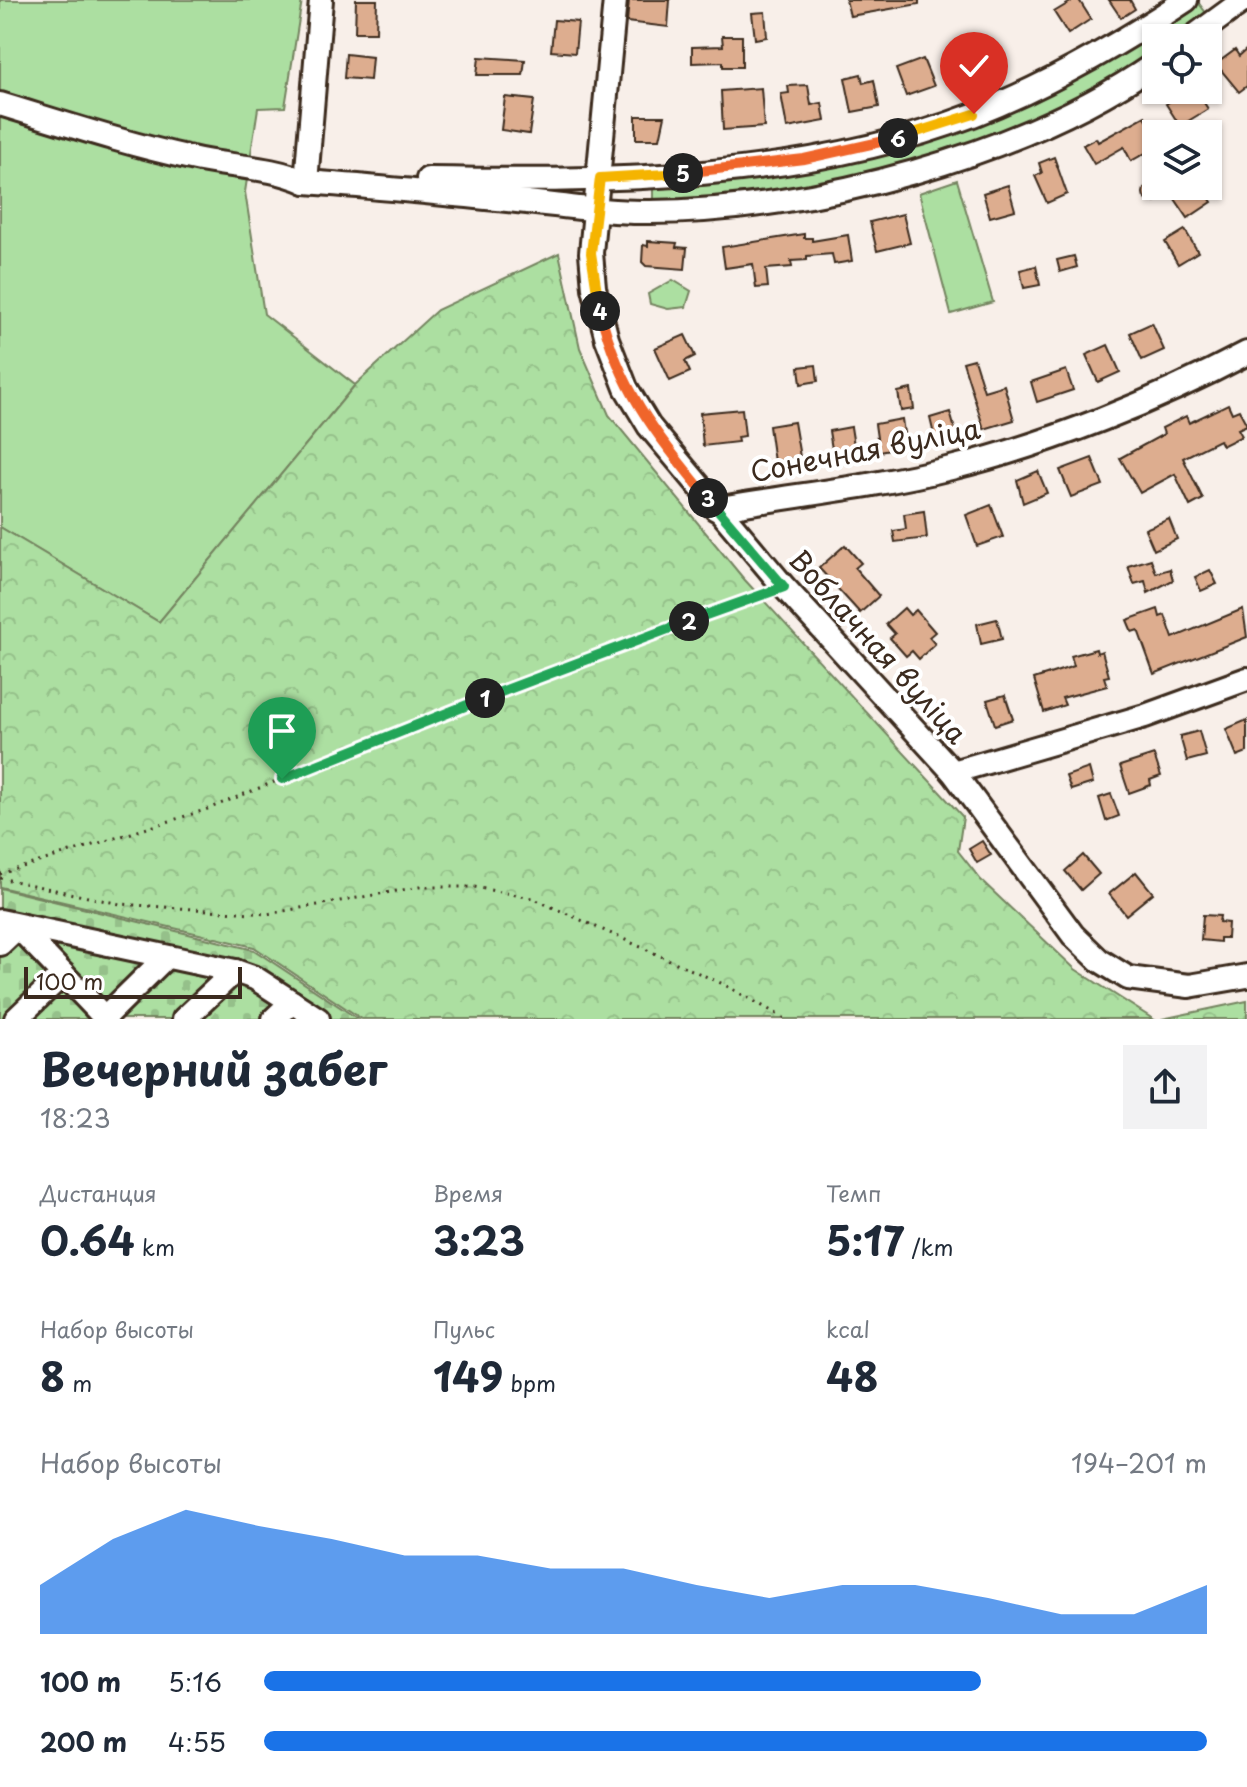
<!DOCTYPE html>
<html lang="ru">
<meta charset="utf-8">
<style>
:root{--surface:#fff;--page:#f2f2f3;--text:#1f2937;--muted:#747a83;--accent:#1a73e8}
body{margin:0;font-family:"Playpen Sans",sans-serif;background:var(--page);color:var(--text);height:100vh;display:flex;flex-direction:column;font-size:30px;white-space:nowrap}
*{box-sizing:border-box;margin:0}
p{font-size:26px;color:var(--muted)}
.icon{flex:none;width:44px;height:44px;fill:none;stroke:currentColor;stroke-width:2;stroke-linecap:round;stroke-linejoin:round}
.map{position:relative;height:1019px;overflow:hidden}
.side{display:flex;flex-direction:column;background:var(--surface);flex:1}
.side>*{flex:none}
.fabs{position:absolute;left:1142px;top:24px;display:grid;gap:16px}
.fabs a{display:grid;place-items:center;width:80px;height:80px;border-radius:0px;background:var(--surface);box-shadow:0 2px 6px #0004;font-size:40px}
.scale{position:absolute;left:24px;bottom:20px;width:218px;box-sizing:border-box;padding-left:8px;border:4px solid #3b2a1e;border-top:0;font-size:22px;line-height:28px;white-space:nowrap;color:#3b2a1e;-webkit-text-stroke:6px #fff;paint-order:stroke}
.pin{position:absolute;display:grid;place-items:center;width:68px;height:68px;color:#fff;margin:-82px -34px;border-radius:50% 50% 50% 0;rotate:-45deg;box-shadow:0 0 8px #0007}
.pin .icon{rotate:45deg}
.km{position:absolute;width:40px;height:40px;margin:-20px;border-radius:50%;background:#222;color:#fff;font-size:22px;line-height:40px;text-align:center}
.round{display:grid;place-items:center;flex:none;width:84px;height:84px;border-radius:0px;background:var(--page)}
.summary{display:flex;align-items:center;justify-content:space-between;height:136px;padding:0 40px}
h1{font-size:44px;font-weight:700;line-height:60px}
.stats{display:grid;grid-template-columns:repeat(3,1fr);gap:12px;height:136px;padding:8px 40px}
.stats div{display:grid;align-content:center}
.stats b{font-size:40px;font-weight:700}
.stats small{font-size:22px;font-weight:400}
.stats p{font-size:22px}
.chart{height:224px;padding:16px 40px}
.chart p{display:flex;justify-content:space-between}
.chart svg{width:100%;height:144px;margin-top:8px;fill:var(--accent);opacity:.7}
ul{padding:0 40px;list-style:none;font-size:26px}
li{display:grid;grid-template-columns:128px 96px 1fr;align-items:center;height:60px}
li i{height:20px;border-radius:10px;background:var(--accent)}
.map>svg:first-child{display:block}
</style>
<div class="map">
<svg width="1247" height="1019" viewBox="0 0 1247 1019">
<defs>
<pattern id="forest-crowns" width="20" height="18" patternUnits="userSpaceOnUse" patternTransform="scale(2)"><rect width="20" height="18" fill="#acdfa1"/><path d="M2 6a3 3 0 1 1 6 0M12 15a3 3 0 1 1 6 0" fill="none" stroke="#95c08a"/></pattern>
<pattern id="cemetery-stones" width="16" height="16" patternUnits="userSpaceOnUse" patternTransform="scale(2)"><rect width="16" height="16" fill="#acdfa1"/><path d="M2 7V4a2 2 0 0 1 4 0v3zM10 15v-3a2 2 0 0 1 4 0v3z" fill="#95c08a"/></pattern>
</defs>
<rect width="100%" height="100%" fill="#f8efe9"/>
<filter id="ink" filterUnits="userSpaceOnUse"><feTurbulence type="fractalNoise" baseFrequency=".0125" numOctaves="2"/><feDisplacementMap in="SourceGraphic" scale="16" xChannelSelector="R" yChannelSelector="G"/><feConvolveMatrix kernelMatrix="1 2 1 2 8 2 1 2 1" color-interpolation-filters="sRGB"/></filter>
<g filter="url(#ink)">
<g fill="#acdfa1" stroke="#748460" stroke-width="2">
<path d="M0 0H302L285 107 258 108 245 192 264 314 355 385 159 622 0 527Z"/>
<path d="M1198 2 1209 17 1180 38H1156V55C1076 104 986 146 895 171 817 193 734 196 653 203V185C731 177 812 173 888 154 1001 125 1103 67 1198 2Z"/>
<path d="M957 180 993 302 951 314 919 193Z"/>
<path d="M673 280 691 291 686 307 668 309 650 304 648 294Z"/>
</g>
<g fill="url(#forest-crowns)" stroke="#748460" stroke-width="2">
<path d="M559 253 580 348 609 415 743 578 963 817 958 851 981 880 1075 969 1153 1019H362L254 947 0 887V527L159 622 355 385 437 310Z"/>
<path d="M1247 1001V1019H1162Z"/>
</g>
<path fill="url(#cemetery-stones)" stroke="#748460" stroke-width="2" d="M0 888 254 950 358 1019H0Z"/>
<g fill="#ddad8f" stroke="#3b2a1e" stroke-width="2">
<path d="M356 0H377L376 32H355Z"/>
<path d="M629 0H670L668 27 627 22Z"/>
<path d="M846 0H919V4L850 16Z"/>
<path d="M1074 0H1079L1091 19 1068 34 1054 12Z"/>
<path d="M1109 0H1130L1135 9 1121 18Z"/>
<path d="M765 12 767 37 755 39 752 13Z"/>
<path d="M554 20 578 22 575 53 551 51Z"/>
<path d="M722 36H742V67H723V62L692 63V47L723 46Z"/>
<path d="M980 39 988 62 962 71 954 49Z"/>
<path d="M1247 49V86L1239 92 1216 64 1235 50 1239 56Z"/>
<path d="M346 54 372 57 370 80 344 78Z"/>
<path d="M479 57 525 60 523 75H477Z"/>
<path d="M923 59 934 86 906 96 896 69Z"/>
<path d="M861 74 863 83 874 80 879 107 852 112 845 78Z"/>
<path d="M808 85 811 105 822 103 825 121 787 128 781 94 789 93 788 86Z"/>
<path d="M761 88 764 127 723 130 721 91Z"/>
<path d="M1187 90H1196L1208 109 1180 126 1166 104Z"/>
<path d="M505 97 534 100 529 134 501 130Z"/>
<path d="M636 116H665L660 139H636Z"/>
<path d="M1145 116 1156 136V147L1131 161 1124 147 1094 164 1083 145 1096 138 1098 142Z"/>
<path d="M1054 157 1067 194 1047 203 1035 176 1042 173 1039 163Z"/>
<circle cx="1152" cy="193" r="9"/>
<path d="M1008 185 1015 210 990 217 983 193Z"/>
<path d="M1188 186H1201L1212 202 1188 218 1173 196Z"/>
<path d="M903 214 910 243 877 251 870 222Z"/>
<path d="M1185 230 1198 252 1178 264 1165 242Z"/>
<path d="M804 234V238H812V241L848 235 852 261 834 264 832 254 807 256V260L791 261 792 267 766 269 768 287 756 288 753 264 725 268 722 247Z"/>
<path d="M648 241 677 243 676 247 687 248 685 269 646 266 642 262 643 245 648 246Z"/>
<path d="M1074 256 1077 267 1060 272 1057 260Z"/>
<path d="M1036 266 1040 285 1024 288 1020 270Z"/>
<path d="M1152 323 1164 350 1142 360 1130 333Z"/>
<path d="M685 335 695 356 685 361 690 372 670 381 655 348Z"/>
<path d="M1108 345 1120 372 1098 382 1086 355Z"/>
<path d="M974 359 984 391 1004 385 1014 420 984 429 963 362Z"/>
<path d="M816 365 818 381 801 384 799 367Z"/>
<path d="M1066 370 1073 390 1037 402 1031 382Z"/>
<path d="M911 389 914 409 901 411 898 392Z"/>
<path d="M1228 404 1232 413 1239 410 1247 425 1238 429 1242 436 1222 446 1219 440 1183 458 1203 499 1190 506 1175 474 1140 493 1120 458 1164 434 1162 428 1186 416 1189 423Z"/>
<path d="M742 409 745 436 737 437 738 442 703 446 700 413Z"/>
<path d="M950 412 956 433 935 439 930 418Z"/>
<path d="M902 419 906 447 879 452 875 424Z"/>
<path d="M794 422 800 457 774 462 769 426Z"/>
<path d="M851 427 855 452 833 455 829 431Z"/>
<path d="M1092 458 1103 485 1071 497 1060 470Z"/>
<path d="M1038 471 1047 493 1023 503 1017 480Z"/>
<path d="M991 505 1003 537 977 546 966 515Z"/>
<path d="M924 511 927 538 895 542 893 531 906 529 904 514Z"/>
<path d="M1169 519 1177 539 1154 550 1145 529Z"/>
<path d="M845 545 861 563 855 568 879 596 860 613 819 568Z"/>
<path d="M1151 559 1156 573 1170 569 1173 580 1148 593 1145 581 1134 584 1128 566Z"/>
<path d="M1210 570 1217 584 1201 591 1195 577Z"/>
<path d="M904 608 910 615 916 610 935 632 929 637 935 644 919 659 912 651 906 656 890 638 895 634 886 624Z"/>
<path d="M1158 609 1160 617 1165 615 1173 638 1243 609 1247 637 1154 674 1138 630 1132 632 1127 620Z"/>
<path d="M997 619 1002 639 981 644 977 624Z"/>
<path d="M1096 649 1097 653 1102 651 1109 676 1104 677 1107 686 1062 698 1065 705 1044 712 1034 679 1074 666 1071 656Z"/>
<path d="M1005 695 1013 719 995 725 987 700Z"/>
<path d="M1247 720V752L1237 756 1226 729Z"/>
<path d="M1199 731 1206 756 1187 761 1180 736Z"/>
<path d="M1154 755 1161 776 1150 780 1151 785 1129 793 1120 766Z"/>
<path d="M1089 768 1093 783 1071 790 1066 776Z"/>
<path d="M1111 794 1119 816 1106 821 1099 798Z"/>
<path d="M982 841 991 855 977 863 969 849Z"/>
<path d="M1083 855 1099 874 1081 890 1065 871Z"/>
<path d="M1136 872 1153 893 1126 915 1109 894Z"/>
<path d="M1203 915 1220 916 1219 922 1228 923 1227 938H1220V942L1201 940Z"/>
</g>
<g fill="none" stroke-linecap="round" stroke-linejoin="round">
<defs>
<g id="minor">
<path d="M615 0 591 253 594 288 607 339 626 388 649 426 784 587 953 772 1073 935 1099 960 1128 978 1189 986 1247 976"/>
<path d="M1192 38 1244 0"/>
<path d="M0 104C63 123 126 144 191 158 229 167 270 166 306 182 376 187 447 194 517 201 561 205 606 213 650 212 813 211 1022 156 1156 63"/>
<path d="M428 179C609 182 801 181 973 115 1047 86 1120 44 1186 0"/>
<path d="M306 182 321 0"/>
<path d="M716 509C794 495 875 487 951 468 1049 444 1158 400 1247 353"/>
<path d="M953 772 1145 716 1247 679"/>
<path d="M0 921 235 971 255 978 318 1019"/>
<path d="M0 944 18 927 106 1019"/>
<path d="M16 1019 63 974"/>
<path d="M103 1019 166 957"/>
<path d="M184 1019 235 971"/>
<path d="M274 1019 292 1002"/>
</g>
</defs>
<use href="#minor" stroke="#3b2a1e" stroke-width="28"/>
<g stroke="#3b2a1e" stroke-width="3" stroke-dasharray="2 6" stroke-linecap="butt">
<path d="M0 874 205 810 437 716 765 593"/>
<path d="M0 878 120 904 267 914 419 887H474L532 898 723 984 786 1019"/>
</g>
<use href="#minor" stroke="#fff" stroke-width="22"/>
</g>
</g>
<g fill="none" stroke-linecap="round" stroke-linejoin="round" filter="url(#ink)">
<defs>
<path id="split-1" d="M282 779 485 698"/>
<path id="split-2" d="M485 698 689 621"/>
<path id="split-3" d="M689 621 784 587 708 498"/>
<path id="split-4" d="M600 311C621 393 657 435 708 498"/>
<path id="split-5" d="M600 311 591 253 600 178 683 173"/>
<path id="split-6" d="M683 173 804 159 898 138"/>
<path id="split-7" d="M898 138 974 114"/>
</defs>
<use href="#split-1" stroke="#fff" stroke-width="16"/>
<use href="#split-2" stroke="#fff" stroke-width="16"/>
<use href="#split-3" stroke="#fff" stroke-width="16"/>
<use href="#split-4" stroke="#fff" stroke-width="16"/>
<use href="#split-5" stroke="#fff" stroke-width="16"/>
<use href="#split-6" stroke="#fff" stroke-width="16"/>
<use href="#split-7" stroke="#fff" stroke-width="16"/>
<use href="#split-1" stroke="#22a559" stroke-width="10"/>
<use href="#split-2" stroke="#22a559" stroke-width="10"/>
<use href="#split-3" stroke="#22a559" stroke-width="10"/>
<use href="#split-4" stroke="#f0652b" stroke-width="10"/>
<use href="#split-5" stroke="#f5b400" stroke-width="10"/>
<use href="#split-6" stroke="#f0652b" stroke-width="10"/>
<use href="#split-7" stroke="#f5b400" stroke-width="10"/>
</g>
<g text-anchor="middle" dominant-baseline="central" stroke-width="8" stroke-linejoin="round" paint-order="stroke">
<g font-size="28" fill="#3b2a1e" stroke="#fff">
<text transform="translate(865 449) rotate(-11)">Сонечная вуліца</text>
<text transform="translate(879 646) rotate(48)">Воблачная вуліца</text>
</g>
</g>
</svg>
<div class="fabs">
<a><svg class="icon" aria-label="locate" viewBox="0 0 24 24"><circle cx="12" cy="12" r="6"/><path d="M12 2v4M12 18v4M2 12h4M18 12h4"/></svg></a>
<a><svg class="icon" aria-label="layers" viewBox="0 0 24 24"><path d="M12 4l9 5-9 5-9-5zM3 14l9 5 9-5"/></svg></a>
</div>
<div class="scale">100 m</div>
<div class="pin" style="left:282px;top:779px;background:#1e9e55"><svg class="icon" aria-label="arrive" viewBox="0 0 24 24"><path d="M6 21V4h12l-3 4 3 4H6"/></svg></div>
<div class="pin" style="left:974px;top:114px;background:#d93025"><svg class="icon" aria-label="check" viewBox="0 0 24 24"><path d="M5 12l5 5 9-10"/></svg></div>
<b class="km" style="left:485px;top:698px">1</b>
<b class="km" style="left:689px;top:621px">2</b>
<b class="km" style="left:708px;top:498px">3</b>
<b class="km" style="left:600px;top:311px">4</b>
<b class="km" style="left:683px;top:173px">5</b>
<b class="km" style="left:898px;top:138px">6</b>
</div>
<section class="side">
<div class="summary"><div><h1>Вечерний забег</h1><p>18:23</p></div><a class="round"><svg class="icon" aria-label="share" viewBox="0 0 24 24"><path d="M12 15V3M7 8l5-5 5 5M5 13v7h14v-7"/></svg></a></div>
<div class="stats">
<div><p>Дистанция</p><b>0.64<small> km</small></b></div>
<div><p>Время</p><b>3:23</b></div>
<div><p>Темп</p><b>5:17<small> /km</small></b></div>
</div>
<div class="stats">
<div><p>Набор высоты</p><b>8<small> m</small></b></div>
<div><p>Пульс</p><b>149<small> bpm</small></b></div>
<div><p>kcal</p><b>48</b></div>
</div>
<div class="chart"><p><span>Набор высоты</span>194–201 m</p>
<svg viewBox="0 0 160 44" preserveAspectRatio="none"><path d="M0 44V29L10 15L20 6L30 11L40 15L50 20L60 20L70 24L80 24L90 29L100 33L110 29L120 29L130 33L140 38L150 38L160 29V44z"/></svg>
</div>
<ul>
<li><b>100 m</b>5:16<i style="width:76%"></i></li>
<li><b>200 m</b>4:55<i style="width:100%"></i></li>
</ul>
</section>
